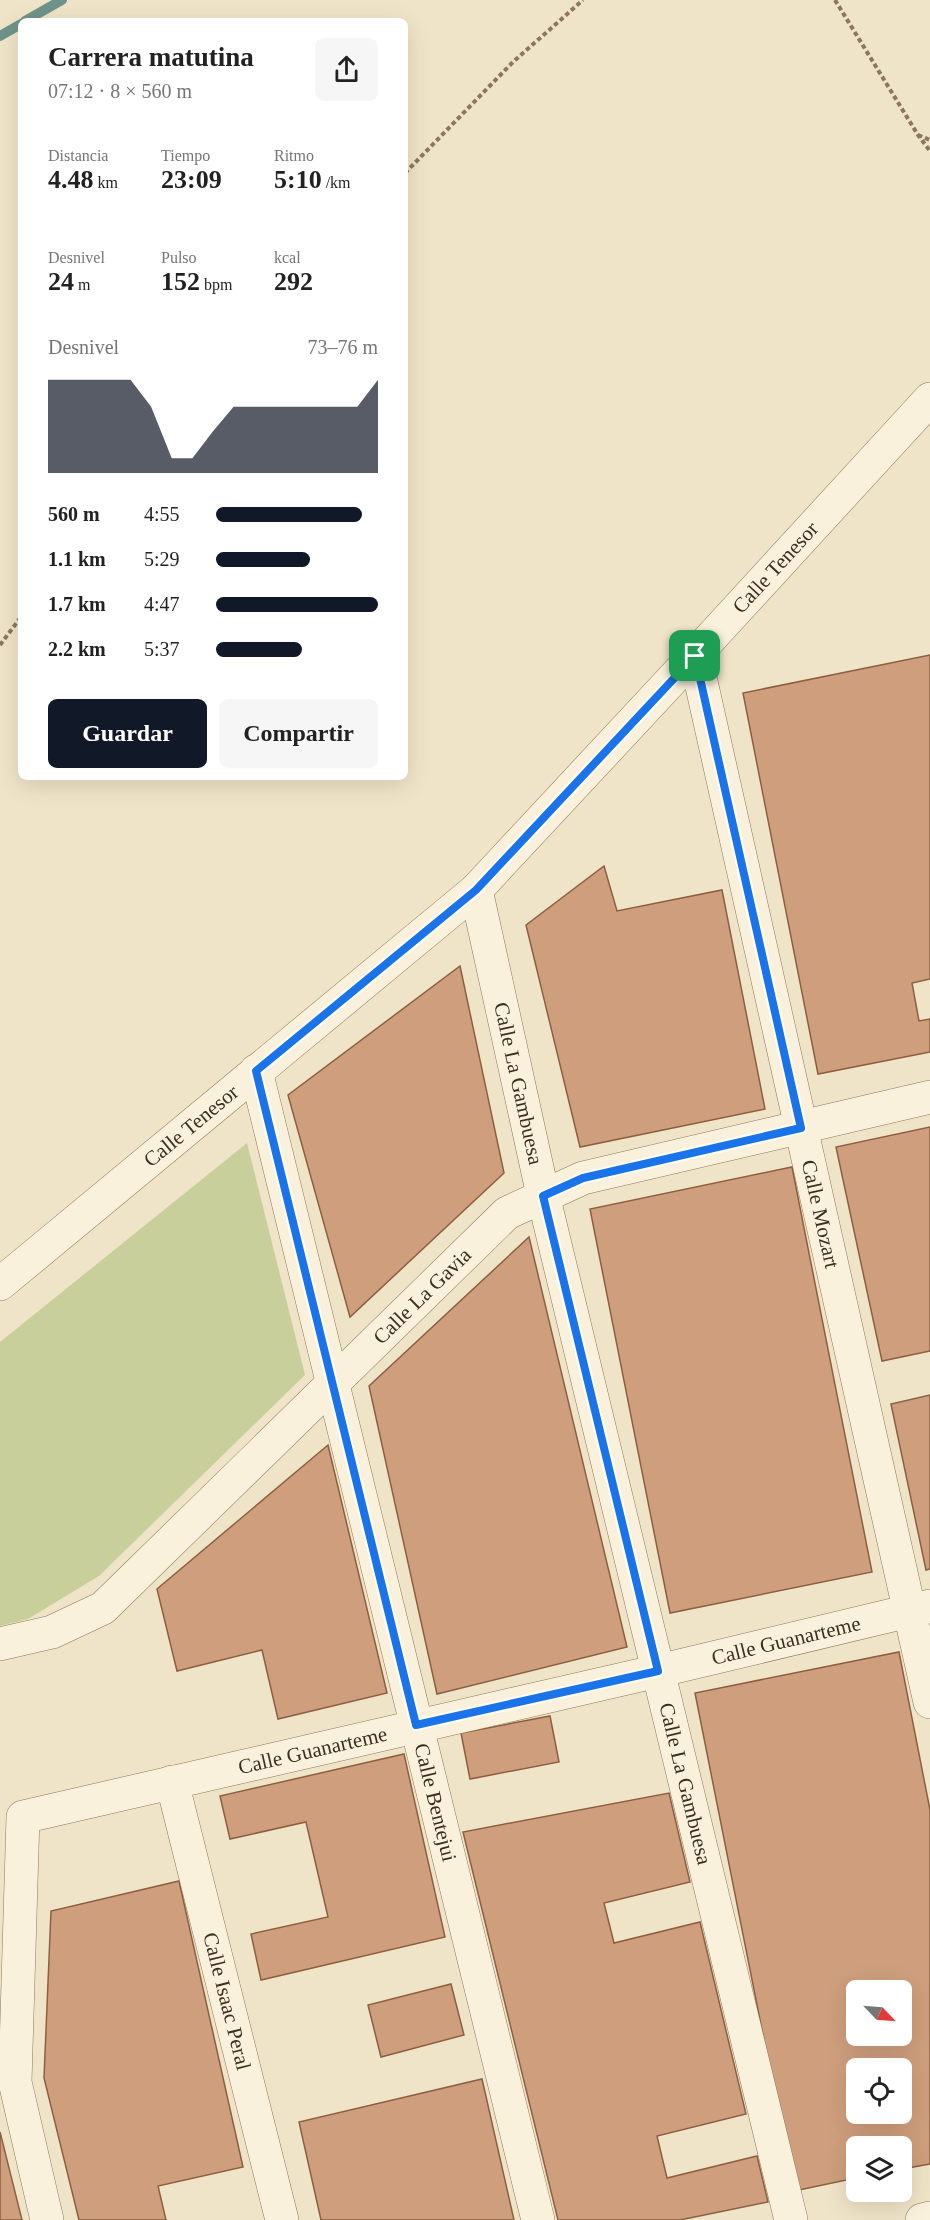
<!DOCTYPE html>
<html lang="es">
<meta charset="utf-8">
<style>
:root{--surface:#fff;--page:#f6f6f6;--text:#222;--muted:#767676;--accent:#111827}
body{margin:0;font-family:"Times New Roman",serif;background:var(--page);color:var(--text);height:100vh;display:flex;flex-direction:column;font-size:22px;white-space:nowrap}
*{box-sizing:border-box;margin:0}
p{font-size:20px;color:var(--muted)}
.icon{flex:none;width:33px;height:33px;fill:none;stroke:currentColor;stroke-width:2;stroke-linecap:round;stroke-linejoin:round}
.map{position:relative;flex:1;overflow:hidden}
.side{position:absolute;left:18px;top:18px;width:390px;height:762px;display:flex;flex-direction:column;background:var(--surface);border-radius:9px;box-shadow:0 6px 24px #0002}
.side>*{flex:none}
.needle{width:39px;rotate:115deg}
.buttons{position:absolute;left:846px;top:1980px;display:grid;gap:12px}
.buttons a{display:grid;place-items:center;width:66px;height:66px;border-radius:9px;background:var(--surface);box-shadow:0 6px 24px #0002;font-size:30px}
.pin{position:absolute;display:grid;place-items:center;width:51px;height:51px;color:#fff;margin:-26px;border-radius:12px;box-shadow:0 3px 9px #0006}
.round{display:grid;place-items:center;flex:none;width:63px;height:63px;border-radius:9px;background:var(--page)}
.head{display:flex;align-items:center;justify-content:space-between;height:102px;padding:0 30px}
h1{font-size:27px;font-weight:700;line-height:45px}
.metrics{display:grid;grid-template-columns:repeat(3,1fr);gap:9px;height:102px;padding:6px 30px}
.metrics div{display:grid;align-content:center}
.metrics b{font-size:26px;font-weight:700}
.metrics small{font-size:16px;font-weight:400}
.metrics p{font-size:16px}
.chart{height:168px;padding:12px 30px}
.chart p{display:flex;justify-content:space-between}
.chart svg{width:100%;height:108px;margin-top:6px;fill:var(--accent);opacity:.7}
.action{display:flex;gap:12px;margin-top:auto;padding:12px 30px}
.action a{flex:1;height:69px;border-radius:9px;background:var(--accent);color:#fff;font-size:24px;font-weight:700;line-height:69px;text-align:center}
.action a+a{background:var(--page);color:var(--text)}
ul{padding:0 30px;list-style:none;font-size:20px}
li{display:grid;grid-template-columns:96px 72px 1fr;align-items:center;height:45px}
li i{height:15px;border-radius:8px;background:var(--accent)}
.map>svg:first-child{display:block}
</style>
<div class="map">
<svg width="930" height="2220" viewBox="0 0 930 2220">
<rect width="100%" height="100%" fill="#f0e4c8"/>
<path fill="#c9cf9b" d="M247 1143 305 1375 99 1576 28 1619 0 1626V1342Z"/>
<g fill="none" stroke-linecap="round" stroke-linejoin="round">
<g stroke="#6f938a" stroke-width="10">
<path d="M25 21 62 0"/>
<path d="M0 36 21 24"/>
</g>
</g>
<g fill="#cf9f7d" stroke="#8d5f41" stroke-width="1.5" fill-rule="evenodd">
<path d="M930 655V979L912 983 919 1021 930 1019V1052L818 1074 743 693Z"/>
<path d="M604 866 617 911 722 890 765 1109 580 1147 526 925Z"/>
<path d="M460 966 504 1173 350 1317 288 1095Z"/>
<path d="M930 1127V1351L882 1361 836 1147Z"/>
<path d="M792 1167 872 1572 670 1613 590 1209Z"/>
<path d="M529 1237 627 1647 437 1694 369 1386Z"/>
<path d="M930 1395V1569L926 1570 891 1404Z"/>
<path d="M328 1445 387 1693 278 1719 262 1650 177 1671 157 1589Z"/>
<path d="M899 1652 930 1810V2164L902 2169V2146H856V2178L794 2191 695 1693ZM856 1990H902V2036H856ZM856 2068H902V2114H856Z"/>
<path d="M550 1716 559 1762 470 1779 461 1733Z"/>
<path d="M404 1754 445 1937 261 1980 251 1934 328 1917 306 1822 230 1839 220 1796Z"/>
<path d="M669 1793 690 1882 604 1903 614 1943 700 1922 746 2114 657 2136 667 2178 757 2156 768 2202 680 2220H558L463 1832Z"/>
<path d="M179 1881 243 2167 158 2186 166 2220H79L44 2078 51 1911Z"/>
<path d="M451 1984 464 2035 381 2057 368 2005Z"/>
<path d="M482 2079 514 2220H321L299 2122Z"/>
<path d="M0 2132 22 2220H0Z"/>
</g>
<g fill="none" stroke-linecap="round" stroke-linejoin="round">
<defs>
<g id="minor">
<path id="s1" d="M695 655 930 1702"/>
<path id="s2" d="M476 890 543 1195 791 2220"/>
<path id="s3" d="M256 1071 538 2220"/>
<path id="s4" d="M0 1284 476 890 695 655 930 399"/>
<path id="s5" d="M0 1644 52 1632 103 1608 507 1213 583 1178 930 1097"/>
<path id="s6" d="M172 1782 282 2220"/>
<path id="s7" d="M47 2220 15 2082 23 1817 658 1671 930 1606"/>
<path d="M922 2220 930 2218"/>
</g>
</defs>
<use href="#minor" stroke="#8d765c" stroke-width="34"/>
<g stroke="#8d765c" stroke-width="4" stroke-dasharray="4.5 3" stroke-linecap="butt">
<path d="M835 0 918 135 930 151"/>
<path d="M918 135 930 140"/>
<path d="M405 173 513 62 583 0"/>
<path d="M0 645 21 617"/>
</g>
<use href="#minor" stroke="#faf1dc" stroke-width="33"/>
</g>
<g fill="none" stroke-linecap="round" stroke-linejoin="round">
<defs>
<path id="route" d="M695 656 801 1128 583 1178 543 1196 658 1671 416 1725 256 1071 476 890Z"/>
</defs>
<use href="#route" stroke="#fff" stroke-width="12"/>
<use href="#route" stroke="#1a73e8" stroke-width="8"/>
</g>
<g text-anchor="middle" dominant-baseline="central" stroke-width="4.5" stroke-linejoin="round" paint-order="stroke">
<g font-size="21" fill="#3d2e20" stroke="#f7eed8">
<text stroke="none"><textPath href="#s4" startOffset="1058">Calle Tenesor</textPath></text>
<text stroke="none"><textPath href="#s2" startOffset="198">Calle La Gambuesa</textPath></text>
<text stroke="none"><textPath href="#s4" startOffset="248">Calle Tenesor</textPath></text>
<text stroke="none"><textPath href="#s1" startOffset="573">Calle Mozart</textPath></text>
<text stroke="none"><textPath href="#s5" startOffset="556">Calle La Gavia</textPath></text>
<text stroke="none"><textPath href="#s7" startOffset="1190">Calle Guanarteme</textPath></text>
<text stroke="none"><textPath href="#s7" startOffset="704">Calle Guanarteme</textPath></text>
<text stroke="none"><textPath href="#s2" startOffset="918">Calle La Gambuesa</textPath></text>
<text stroke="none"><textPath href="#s3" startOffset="753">Calle Bentejui</textPath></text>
<text stroke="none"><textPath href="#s6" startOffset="226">Calle Isaac Peral</textPath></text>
</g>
</g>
</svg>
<div class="buttons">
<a><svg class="needle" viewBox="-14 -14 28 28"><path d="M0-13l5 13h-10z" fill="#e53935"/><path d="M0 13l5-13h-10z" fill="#767676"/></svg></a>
<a><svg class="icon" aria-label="locate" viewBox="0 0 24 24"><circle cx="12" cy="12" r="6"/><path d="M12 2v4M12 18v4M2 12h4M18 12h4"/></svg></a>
<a><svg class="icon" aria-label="layers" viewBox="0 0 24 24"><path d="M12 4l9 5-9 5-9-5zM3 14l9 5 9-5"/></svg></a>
</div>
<div class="pin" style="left:695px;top:656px;background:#1e9e55"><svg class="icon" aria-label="arrive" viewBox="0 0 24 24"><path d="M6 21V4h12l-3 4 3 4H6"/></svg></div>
<section class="side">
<div class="head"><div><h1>Carrera matutina</h1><p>07:12 · 8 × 560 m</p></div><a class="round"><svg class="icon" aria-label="share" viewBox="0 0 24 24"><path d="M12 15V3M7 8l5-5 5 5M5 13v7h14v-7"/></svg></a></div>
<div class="metrics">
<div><p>Distancia</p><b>4.48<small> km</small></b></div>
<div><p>Tiempo</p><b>23:09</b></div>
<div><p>Ritmo</p><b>5:10<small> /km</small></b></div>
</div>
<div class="metrics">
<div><p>Desnivel</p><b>24<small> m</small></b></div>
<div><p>Pulso</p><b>152<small> bpm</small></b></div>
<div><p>kcal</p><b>292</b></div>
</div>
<div class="chart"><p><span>Desnivel</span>73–76 m</p>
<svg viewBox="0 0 160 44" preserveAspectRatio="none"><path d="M0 44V6L10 6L20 6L30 6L40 6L50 17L60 38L70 38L80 27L90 17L100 17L110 17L120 17L130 17L140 17L150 17L160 6V44z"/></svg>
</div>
<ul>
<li><b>560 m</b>4:55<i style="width:90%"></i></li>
<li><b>1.1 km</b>5:29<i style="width:58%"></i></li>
<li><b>1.7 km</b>4:47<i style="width:100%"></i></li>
<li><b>2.2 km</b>5:37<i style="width:53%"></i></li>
</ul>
<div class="action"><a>Guardar</a><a>Compartir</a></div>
</section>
</div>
